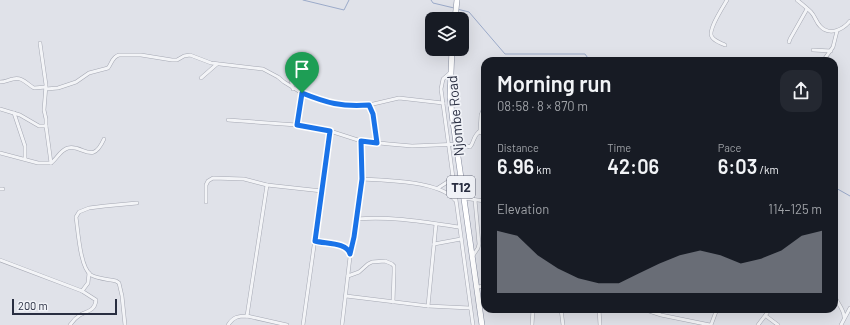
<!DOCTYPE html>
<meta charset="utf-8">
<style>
:root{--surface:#171b24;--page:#242831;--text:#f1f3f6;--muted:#9ea1a6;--accent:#8c9099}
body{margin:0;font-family:Barlow,sans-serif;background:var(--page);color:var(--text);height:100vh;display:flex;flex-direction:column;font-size:15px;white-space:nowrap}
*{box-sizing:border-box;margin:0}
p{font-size:13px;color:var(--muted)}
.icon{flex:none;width:22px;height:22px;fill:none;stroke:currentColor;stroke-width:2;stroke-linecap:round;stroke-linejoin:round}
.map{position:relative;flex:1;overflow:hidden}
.sheet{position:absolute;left:481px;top:57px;width:357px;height:256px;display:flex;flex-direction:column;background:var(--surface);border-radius:12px;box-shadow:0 4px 16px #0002}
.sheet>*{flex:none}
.tools{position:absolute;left:425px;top:12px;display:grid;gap:8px}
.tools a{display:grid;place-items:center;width:44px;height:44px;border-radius:8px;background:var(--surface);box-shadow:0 4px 16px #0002;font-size:20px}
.scale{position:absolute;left:12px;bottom:10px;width:105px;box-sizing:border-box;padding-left:4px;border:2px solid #292e41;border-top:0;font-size:11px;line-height:14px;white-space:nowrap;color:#292e41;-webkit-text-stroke:3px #f0f2f7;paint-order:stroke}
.pin{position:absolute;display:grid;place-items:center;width:34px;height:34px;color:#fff;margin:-41px -17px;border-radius:50% 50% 50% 0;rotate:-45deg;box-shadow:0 0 4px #0007}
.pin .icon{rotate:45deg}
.round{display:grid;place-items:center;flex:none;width:42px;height:42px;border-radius:12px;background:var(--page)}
.summary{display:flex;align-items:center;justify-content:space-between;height:68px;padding:0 16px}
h1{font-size:22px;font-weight:600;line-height:30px}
.figures{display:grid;grid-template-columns:repeat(3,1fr);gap:6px;height:68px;padding:4px 16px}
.figures div{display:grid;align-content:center}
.figures b{font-size:20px;font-weight:600}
.figures small{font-size:11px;font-weight:400}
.figures p{font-size:11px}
.chart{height:112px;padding:8px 16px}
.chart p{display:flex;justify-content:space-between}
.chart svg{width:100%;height:72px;margin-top:4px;fill:var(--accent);opacity:.7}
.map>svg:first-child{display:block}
</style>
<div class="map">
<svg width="850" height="325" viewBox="0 0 850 325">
<rect width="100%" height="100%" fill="#e0e2e9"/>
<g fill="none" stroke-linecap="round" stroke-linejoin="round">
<g stroke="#9baac9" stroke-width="1">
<path d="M303 0 344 10 349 0"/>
<path d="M431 0 433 3 454 8"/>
<path d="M457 9 469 12 505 54H585L590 61"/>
<path d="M834 187 850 196"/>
</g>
<defs>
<g id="minor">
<path d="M797 0C802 4 807 8 811 12 815 16 816 22 820 26 829 36 843 30 850 21"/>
<path d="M789 42 790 39 807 9"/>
<path d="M40 43 46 85 44 110 46 119V126L51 163"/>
<path d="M725 45C721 43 714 41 712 37 707 31 723 7 727 0"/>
<path d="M813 50 831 51"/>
<path d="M823 61 833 47 837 31"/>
<path d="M288 66 293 89"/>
<path d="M450 73 443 79 441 89 473 325"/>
<path d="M201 78 217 64"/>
<path d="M0 82C6 82 8 80 13 79 22 76 28 85 34 88L46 87"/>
<path d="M46 89 58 88 76 82 89 73 108 68C112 63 112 57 119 55H141L172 60H177L184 56 190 55 211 63 263 69 278 77 284 82 302 93 327 103 355 106 369 105 399 98 443 103"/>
<path d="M369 105 373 114 377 143"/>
<path d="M0 109 20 115 39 126H46"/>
<path d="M14 113 25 146V159"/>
<path d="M228 120 297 125 330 131 361 141 389 144 412 146 461 144 470 147C475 141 472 137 480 131L481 115 485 105"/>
<path d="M297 125 302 93"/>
<path d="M479 132 485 135"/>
<path d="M0 153 38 163H51C57 159 60 150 68 148 83 144 92 166 104 139"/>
<path d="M362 179C385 180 440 181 455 200"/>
<path d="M438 188 452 179"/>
<path d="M0 189H3"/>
<path d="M463 198 485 201"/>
<path d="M206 202V185L208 181 213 178 244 179 267 185"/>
<path d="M356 219C391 216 425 222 459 227"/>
<path d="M315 241 342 246 349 251 350 257 342 325"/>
<path d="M434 244 461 239"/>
<path d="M350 254 354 237 362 179 361 141"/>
<path d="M472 257 478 248 479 244 475 200"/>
<path d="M0 260 82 291 96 300C95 311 87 311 80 315 75 318 73 321 70 325"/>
<path d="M348 276 359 272 368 264 372 262 385 261 392 264 394 266V272L393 302"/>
<path d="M477 287 485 286"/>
<path d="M82 291 88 283 89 273"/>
<path d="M834 295C837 303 844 309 844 317"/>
<path d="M346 296 428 306 470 308"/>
<path d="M428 306 436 224"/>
<path d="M561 309 563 325"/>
<path d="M599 309 600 325"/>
<path d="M643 309 661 315 710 325"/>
<path d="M247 316 267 185 322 191"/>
<path d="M766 316 778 325"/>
<path d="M125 325 122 296 119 283 116 281C108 279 98 279 91 275 80 268 78 230 76 217L79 212 89 208 105 206 137 203"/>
<path d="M228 325C233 317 238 316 247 316L287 325"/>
<path d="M303 325 330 131"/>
<path d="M532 325 533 309"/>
<path d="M711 325 717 309"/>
<path d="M758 325 770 309"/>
<path d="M841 325 850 308"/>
</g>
<g id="trunk">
<path d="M455 19 457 0"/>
<path d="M452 49 450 97 453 122 482 325"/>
</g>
</defs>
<use href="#minor" stroke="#a5a8b3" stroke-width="4"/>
<use href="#trunk" stroke="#878da0" stroke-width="6"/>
<use href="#minor" stroke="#f3f4f7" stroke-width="3"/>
<use href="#trunk" stroke="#fff" stroke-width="5"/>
</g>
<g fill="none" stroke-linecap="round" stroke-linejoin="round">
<defs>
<path id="route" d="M302 93C327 103 341 107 369 105L373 114 377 143 361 141 362 179 354 237 350 254C347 242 325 244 315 241L330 131 297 125Z"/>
</defs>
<use href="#route" stroke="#fff" stroke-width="8"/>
<use href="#route" stroke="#1a73e8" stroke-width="5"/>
</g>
<g text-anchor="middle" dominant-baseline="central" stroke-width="3.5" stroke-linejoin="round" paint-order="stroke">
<rect fill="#f0f2f7" stroke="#656978" stroke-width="1" x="447" y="176" width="28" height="22" rx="3"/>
<g font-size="13" font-weight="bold" fill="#292e41">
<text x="461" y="187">T12</text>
</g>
<g font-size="14" fill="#292e41" stroke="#f0f2f7">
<text transform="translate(455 116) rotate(-95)">Njombe Road</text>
</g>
</g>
</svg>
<div class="tools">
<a><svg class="icon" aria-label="layers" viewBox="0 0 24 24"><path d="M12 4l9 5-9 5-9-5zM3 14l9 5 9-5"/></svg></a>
</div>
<div class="scale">200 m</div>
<div class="pin" style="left:302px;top:93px;background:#1e9e55"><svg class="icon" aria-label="arrive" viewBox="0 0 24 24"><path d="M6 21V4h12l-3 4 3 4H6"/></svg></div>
<section class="sheet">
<div class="summary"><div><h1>Morning run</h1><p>08:58 · 8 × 870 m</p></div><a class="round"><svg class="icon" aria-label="share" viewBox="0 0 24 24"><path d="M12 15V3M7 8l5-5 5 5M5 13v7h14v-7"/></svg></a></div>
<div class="figures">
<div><p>Distance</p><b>6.96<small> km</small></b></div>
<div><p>Time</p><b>42:06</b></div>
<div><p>Pace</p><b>6:03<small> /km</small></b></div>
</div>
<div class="chart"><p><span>Elevation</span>114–125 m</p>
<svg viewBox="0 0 160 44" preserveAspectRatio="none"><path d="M0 44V6L10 9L20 21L30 29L40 35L50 38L60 38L70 32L80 26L90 21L100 18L110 21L120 26L130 23L140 18L150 9L160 6V44z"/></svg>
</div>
</section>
</div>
